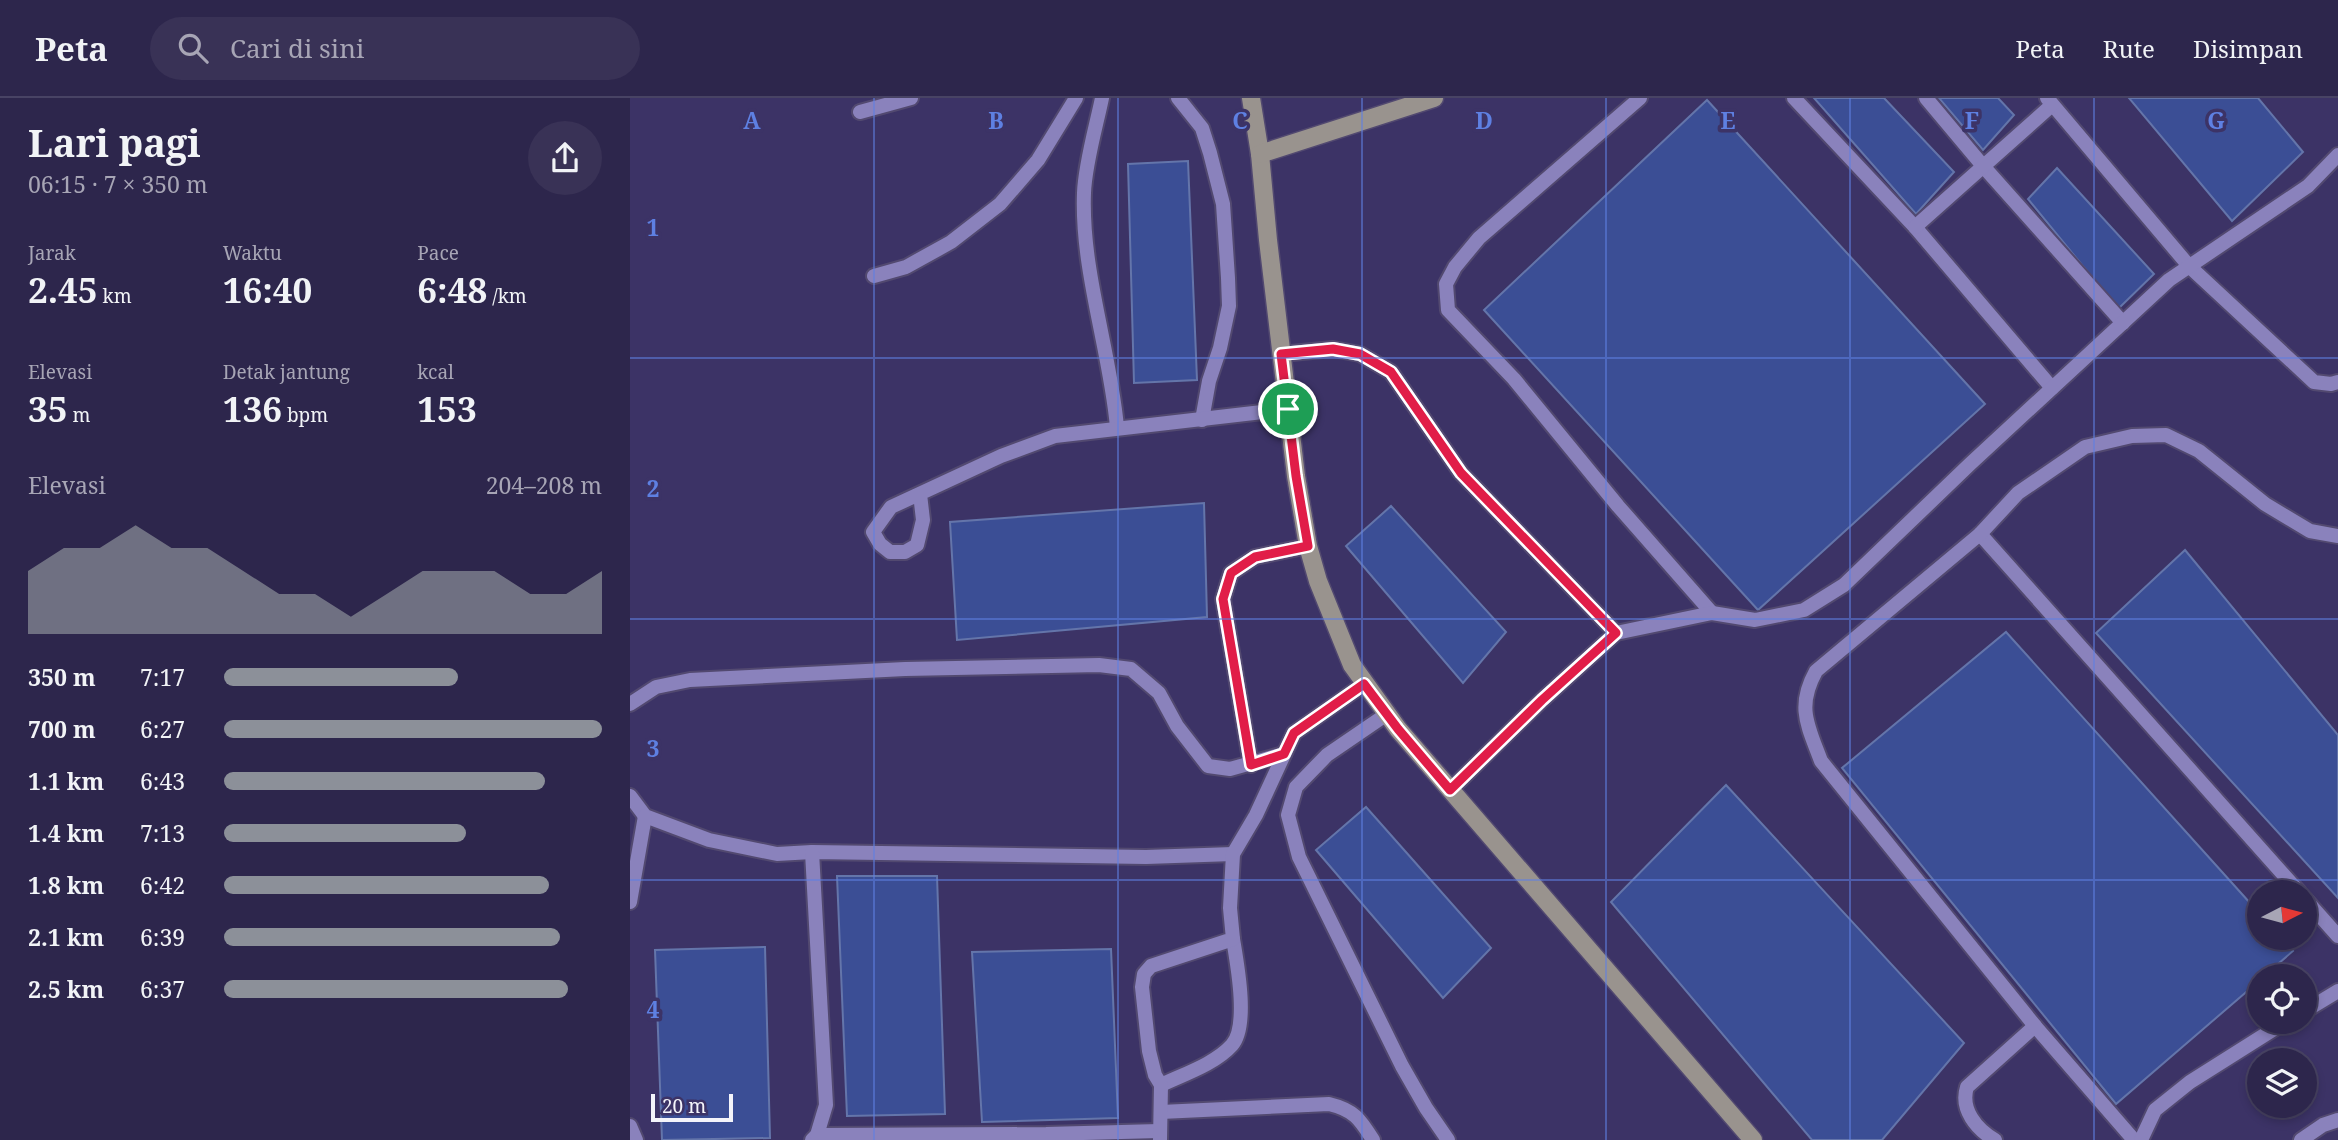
<!DOCTYPE html>
<html lang="id">
<meta charset="utf-8">
<style>
:root{--surface:#2d264c;--page:#393256;--text:#f1f3f6;--muted:#a7a5b5;--line:#484364;--accent:#8c9099}
body{margin:0;font-family:"Noto Serif",serif;background:var(--page);color:var(--text);height:100vh;display:flex;flex-direction:column;font-size:26px;white-space:nowrap}
*{box-sizing:border-box;margin:0}
p{font-size:23px;color:var(--muted)}
.icon{flex:none;width:38px;height:38px;fill:none;stroke:currentColor;stroke-width:2;stroke-linecap:round;stroke-linejoin:round}
.map{position:relative;flex:1;overflow:hidden}
.panel{display:flex;flex-direction:column;background:var(--surface);width:630px}
.panel>*{flex:none}
.needle{width:46px;rotate:84deg}
.tools{position:absolute;left:1617px;top:782px;display:grid;gap:14px}
.tools a{display:grid;place-items:center;width:70px;height:70px;border-radius:50%;background:var(--surface);box-shadow:0 4px 10px #0003,0 0 0 2px var(--line);font-size:35px}
.scale{position:absolute;left:21px;bottom:18px;width:82px;box-sizing:border-box;padding-left:7px;border:4px solid #f4f4fa;border-top:0;font-size:19px;line-height:24px;white-space:nowrap;color:#f4f4fa;-webkit-text-stroke:5px #3c3366;paint-order:stroke}
.pin{position:absolute;display:grid;place-items:center;width:60px;height:60px;color:#fff;margin:-30px;border:4px solid #fff;border-radius:50%;box-shadow:0 2px 7px #0007}
.round{display:grid;place-items:center;flex:none;width:74px;height:74px;border-radius:37px;background:var(--page)}
.summary{display:flex;align-items:center;justify-content:space-between;height:119px;padding:0 28px}
h1{font-size:38px;font-weight:700;line-height:52px}
.figures{display:grid;grid-template-columns:repeat(3,1fr);gap:10px;height:119px;padding:7px 28px}
.figures div{display:grid;align-content:center}
.figures b{font-size:35px;font-weight:700}
.figures small{font-size:19px;font-weight:400}
.figures p{font-size:19px}
.chart{height:196px;padding:14px 28px}
.chart p{display:flex;justify-content:space-between}
.chart svg{width:100%;height:126px;margin-top:7px;fill:var(--accent);opacity:.7}
ul{padding:0 28px;list-style:none;font-size:23px}
li{display:grid;grid-template-columns:112px 84px 1fr;align-items:center;height:52px}
li i{height:18px;border-radius:9px;background:var(--accent)}
header{display:flex;align-items:center;gap:42px;box-sizing:border-box;height:98px;padding:0 35px;background:var(--surface);border-bottom:2px solid var(--line)}
header strong{font-size:33px}
nav{display:flex;gap:38px;margin-inline-start:auto;font-size:24px}
.search{width:490px;height:63px;background:var(--page);display:flex;align-items:center;gap:18px;box-sizing:border-box;padding:0 24px;border-radius:38px;color:var(--muted);font-size:26px}
main{display:flex;flex:1;min-height:0}
.map>svg:first-child{display:block}
</style>
<header>
<strong>Peta</strong>
<div class="search"><svg class="icon" aria-label="search" viewBox="0 0 24 24"><circle cx="10" cy="10" r="6"/><path d="M15 15l6 6"/></svg>Cari di sini</div>
<nav><a>Peta</a><a>Rute</a><a>Disimpan</a></nav>
</header>
<main>
<section class="panel">
<div class="summary"><div><h1>Lari pagi</h1><p>06:15 · 7 × 350 m</p></div><a class="round"><svg class="icon" aria-label="share" viewBox="0 0 24 24"><path d="M12 15V3M7 8l5-5 5 5M5 13v7h14v-7"/></svg></a></div>
<div class="figures">
<div><p>Jarak</p><b>2.45<small> km</small></b></div>
<div><p>Waktu</p><b>16:40</b></div>
<div><p>Pace</p><b>6:48<small> /km</small></b></div>
</div>
<div class="figures">
<div><p>Elevasi</p><b>35<small> m</small></b></div>
<div><p>Detak jantung</p><b>136<small> bpm</small></b></div>
<div><p>kcal</p><b>153</b></div>
</div>
<div class="chart"><p><span>Elevasi</span>204–208 m</p>
<svg viewBox="0 0 160 44" preserveAspectRatio="none"><path d="M0 44V22L10 14L20 14L30 6L40 14L50 14L60 22L70 30L80 30L90 38L100 30L110 22L120 22L130 22L140 30L150 30L160 22V44z"/></svg>
</div>
<ul>
<li><b>350 m</b>7:17<i style="width:62%"></i></li>
<li><b>700 m</b>6:27<i style="width:100%"></i></li>
<li><b>1.1 km</b>6:43<i style="width:85%"></i></li>
<li><b>1.4 km</b>7:13<i style="width:64%"></i></li>
<li><b>1.8 km</b>6:42<i style="width:86%"></i></li>
<li><b>2.1 km</b>6:39<i style="width:89%"></i></li>
<li><b>2.5 km</b>6:37<i style="width:91%"></i></li>
</ul>
</section>
<div class="map">
<svg width="1708" height="1042" viewBox="0 0 1708 1042">
<rect width="100%" height="100%" fill="#3c3366"/>
<g fill="#3b4e95" stroke="#6475aa" stroke-width="2">
<path d="M1184 0H1254L1324 74 1286 116Z"/>
<path d="M1309 0H1368L1384 17 1353 52Z"/>
<path d="M1499 0H1628L1673 54 1602 123Z"/>
<path d="M1077 2 1355 306 1128 512 854 212Z"/>
<path d="M558 63 567 282 504 285 498 66Z"/>
<path d="M1427 70 1524 176 1488 211 1398 101Z"/>
<path d="M574 405 577 519 327 542 320 424Z"/>
<path d="M761 408 876 534 833 585 716 448Z"/>
<path d="M1555 452 1708 637V800L1466 535Z"/>
<path d="M1376 534 1629 815V840H1652L1663 853 1634 878H1629V883L1486 1006 1212 670Z"/>
<path d="M1096 687 1334 945 1252 1042H1182L981 804Z"/>
<path d="M736 709 861 850 813 900 686 752Z"/>
<path d="M207 778H307L315 1016 217 1018Z"/>
<path d="M135 849 140 1040 32 1042 25 852Z"/>
<path d="M481 851 488 1020 352 1024 342 854Z"/>
</g>
<g fill="none" stroke-linecap="round" stroke-linejoin="round">
<defs>
<g id="lane">
<path d="M472 0C466 29 455 66 454 95 451 172 480 252 487 329"/>
<path d="M548 0 572 30 580 55 593 106 598 180 599 208 590 250 579 283 572 322"/>
<path d="M1010 0 849 140 825 169 816 186 818 212 884 281 988 408 1082 515"/>
<path d="M1164 0 1285 129 1422 290"/>
<path d="M1296 0 1353 68 1493 225"/>
<path d="M1417 0 1559 168 1684 284 1701 286 1708 284"/>
<path d="M230 14 281 0"/>
<path d="M1285 129 1422 7"/>
<path d="M244 178 276 169 321 144 370 106 408 62 446 0"/>
<path d="M651 256 703 251 730 256 761 274 831 375 986 535"/>
<path d="M290 396 293 422 287 447 275 454H260L250 446 243 434 261 409 371 358 425 338 658 311"/>
<path d="M1350 436 1669 794"/>
<path d="M0 606 26 589 60 582 275 571 469 567 501 571 529 595 547 628 578 668 600 671 654 656"/>
<path d="M757 616 697 657 666 689 658 717 669 759 772 968 796 1010 818 1042"/>
<path d="M621 667 593 501 601 475 625 459 678 448"/>
<path d="M820 692 912 602 986 535 1082 515 1125 522 1174 512 1214 487 1340 366 1539 182 1678 88 1708 57"/>
<path d="M0 698 15 718 79 742 147 756 182 754 516 759 603 756"/>
<path d="M182 754 196 1007 187 1037 182 1042"/>
<path d="M1675 801 1708 838"/>
<path d="M0 804 15 718"/>
<path d="M1675 913 1708 893"/>
<path d="M531 987C554 976 585 966 602 947 619 928 607 865 603 841"/>
<path d="M531 1014 699 1006C724 1012 730 1021 743 1042"/>
<path d="M0 1028 6 1042"/>
<path d="M187 1037 416 1036 529 1033"/>
<path d="M530 1042 531 987 525 977 519 953 512 889 514 876 521 868 603 841 600 810 603 756 626 717 664 635 734 586"/>
<path d="M1365 1042C1346 1031 1330 1011 1337 989L1405 928"/>
<path d="M1504 1042 1405 928 1191 663C1178 628 1166 609 1186 573L1350 436 1388 395 1455 349 1502 338 1536 337 1569 353 1635 406 1680 433 1708 438"/>
<path d="M1511 1042 1525 1012 1560 984 1655 924"/>
<path d="M1671 1042 1693 1027 1708 1022"/>
</g>
<g id="secondary">
<path d="M621 0 630 56 638 142 666 378 678 448 688 483 722 567 768 631 1123 1042"/>
<path d="M630 56 804 0"/>
</g>
</defs>
<use href="#lane" stroke="#524970" stroke-width="18"/>
<use href="#secondary" stroke="#524970" stroke-width="21"/>
<use href="#lane" stroke="#8a82bc" stroke-width="14"/>
<use href="#secondary" stroke="#99938e" stroke-width="18"/>
</g>
<g fill="none" stroke-linecap="round" stroke-linejoin="round">
<defs>
<path id="route" d="M703 251 730 256 761 274 831 375 986 535 912 602 820 692 768 631 734 586 664 635 654 656 621 667 593 501 601 475 625 459 678 448 666 378 651 256Z"/>
</defs>
<use href="#route" stroke="#fff" stroke-width="14"/>
<use href="#route" stroke="#e11d48" stroke-width="9"/>
</g>
<path fill="none" stroke="#5e80e2" stroke-width="2" stroke-opacity="0.55" d="M244 0V1042M488 0V1042M732 0V1042M976 0V1042M1220 0V1042M1464 0V1042M0 260H1708M0 521H1708M0 782H1708"/>
<g font-size="23" text-anchor="middle" font-weight="bold" fill="#5e80e2" stroke="#3c3366" stroke-width="7" stroke-linejoin="round" paint-order="stroke">
<text x="122" y="31">A</text>
<text x="366" y="31">B</text>
<text x="610" y="31">C</text>
<text x="854" y="31">D</text>
<text x="1098" y="31">E</text>
<text x="1342" y="31">F</text>
<text x="1586" y="31">G</text>
<text x="23" y="138">1</text>
<text x="23" y="399">2</text>
<text x="23" y="659">3</text>
<text x="23" y="920">4</text>
</g>
</svg>
<div class="tools">
<a><svg class="needle" viewBox="-14 -14 28 28"><path d="M0-13l5 13h-10z" fill="#e53935"/><path d="M0 13l5-13h-10z" fill="#a7a5b5"/></svg></a>
<a><svg class="icon" aria-label="locate" viewBox="0 0 24 24"><circle cx="12" cy="12" r="6"/><path d="M12 2v4M12 18v4M2 12h4M18 12h4"/></svg></a>
<a><svg class="icon" aria-label="layers" viewBox="0 0 24 24"><path d="M12 4l9 5-9 5-9-5zM3 14l9 5 9-5"/></svg></a>
</div>
<div class="scale">20 m</div>
<div class="pin" style="left:658px;top:311px;background:#1e9e55"><svg class="icon" aria-label="arrive" viewBox="0 0 24 24"><path d="M6 21V4h12l-3 4 3 4H6"/></svg></div>
</div>
</main>
